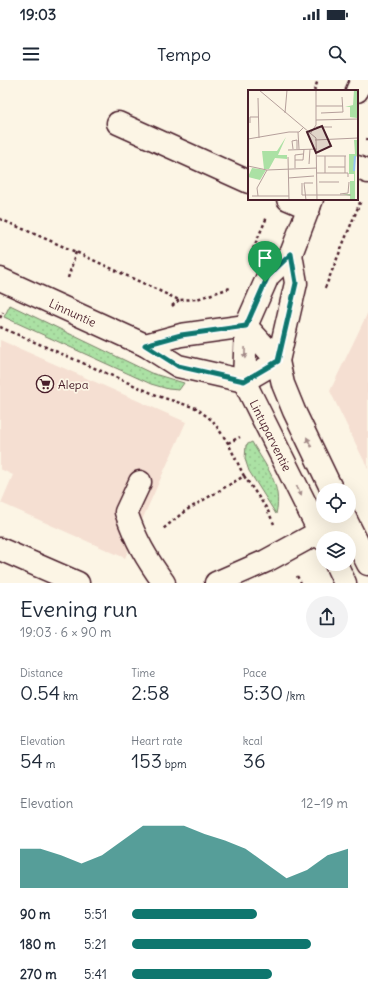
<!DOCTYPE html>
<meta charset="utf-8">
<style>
:root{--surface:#fff;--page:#f2f2f3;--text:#1f2937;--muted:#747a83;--accent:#0f766e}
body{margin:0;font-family:Delius,sans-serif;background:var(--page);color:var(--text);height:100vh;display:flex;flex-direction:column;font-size:15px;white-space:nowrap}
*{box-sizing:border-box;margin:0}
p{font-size:13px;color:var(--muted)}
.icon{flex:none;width:22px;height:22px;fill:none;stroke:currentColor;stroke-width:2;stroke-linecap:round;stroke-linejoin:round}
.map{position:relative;height:503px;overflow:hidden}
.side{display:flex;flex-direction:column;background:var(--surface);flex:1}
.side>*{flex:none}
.tools{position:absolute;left:316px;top:403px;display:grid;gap:8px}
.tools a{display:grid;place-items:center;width:40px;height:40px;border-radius:50%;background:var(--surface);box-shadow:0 4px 16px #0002;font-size:20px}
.pin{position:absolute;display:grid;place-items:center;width:34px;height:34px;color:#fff;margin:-41px -17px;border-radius:50% 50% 50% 0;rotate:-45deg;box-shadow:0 0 4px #0007}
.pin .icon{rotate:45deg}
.round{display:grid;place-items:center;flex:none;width:42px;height:42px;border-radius:21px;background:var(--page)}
.overview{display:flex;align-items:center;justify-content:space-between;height:68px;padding:0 20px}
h1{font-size:22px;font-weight:600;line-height:30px}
.stats{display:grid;grid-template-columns:repeat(3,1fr);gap:6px;height:68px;padding:4px 20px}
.stats div{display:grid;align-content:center}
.stats b{font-size:20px;font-weight:600}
.stats small{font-size:11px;font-weight:400}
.stats p{font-size:11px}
.chart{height:112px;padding:8px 20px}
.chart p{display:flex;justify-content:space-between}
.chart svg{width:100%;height:72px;margin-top:4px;fill:var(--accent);opacity:.7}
ul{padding:0 20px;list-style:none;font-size:13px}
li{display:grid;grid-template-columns:64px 48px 1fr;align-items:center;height:30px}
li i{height:10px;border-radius:5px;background:var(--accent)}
.status{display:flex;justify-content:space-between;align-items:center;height:28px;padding:0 20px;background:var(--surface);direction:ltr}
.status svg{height:11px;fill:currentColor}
header{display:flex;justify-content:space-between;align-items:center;height:52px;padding:0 20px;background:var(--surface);font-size:18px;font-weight:600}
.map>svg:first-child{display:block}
</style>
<div class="status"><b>19:03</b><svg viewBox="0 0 49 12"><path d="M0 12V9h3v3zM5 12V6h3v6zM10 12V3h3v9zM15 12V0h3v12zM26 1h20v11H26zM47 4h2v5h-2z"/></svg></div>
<header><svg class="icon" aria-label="menu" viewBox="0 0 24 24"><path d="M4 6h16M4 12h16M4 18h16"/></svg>Tempo<svg class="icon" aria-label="search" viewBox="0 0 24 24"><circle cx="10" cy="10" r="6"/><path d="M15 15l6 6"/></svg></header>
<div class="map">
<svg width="368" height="503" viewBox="0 0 368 503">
<defs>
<pattern id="grass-dots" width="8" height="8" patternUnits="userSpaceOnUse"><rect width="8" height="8" fill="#abe1a4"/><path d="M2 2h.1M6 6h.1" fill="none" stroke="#95c18d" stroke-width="1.8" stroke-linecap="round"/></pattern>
</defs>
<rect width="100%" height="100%" fill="#fcf5e5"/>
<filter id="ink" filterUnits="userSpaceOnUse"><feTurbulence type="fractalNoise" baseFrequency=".025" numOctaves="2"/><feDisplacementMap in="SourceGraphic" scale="8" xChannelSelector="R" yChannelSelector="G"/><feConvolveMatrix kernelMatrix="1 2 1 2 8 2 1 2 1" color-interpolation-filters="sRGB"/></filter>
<g filter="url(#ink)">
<g fill="#f5dfd2">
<path d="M368 232V389L330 311Z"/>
<path d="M0 260 186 342 125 478 1 423 13 395 0 389Z"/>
</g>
<g fill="url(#grass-dots)" stroke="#7a8068">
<path d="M10 225 151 293 184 303 179 310 168 309 151 304 4 237Z"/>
<path d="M252 362C266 387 283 405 276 434L249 391 245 379 246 365Z"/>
</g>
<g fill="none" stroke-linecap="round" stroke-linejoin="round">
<defs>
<g id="minor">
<path d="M357 11 362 0"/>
<path d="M118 43 249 102"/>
<path d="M357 87 368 92"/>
<path d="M288 119 309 128"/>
<path id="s1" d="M312 119 291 174 268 196 246 246 244 301 323 459"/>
<path d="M291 174 296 203 278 281 283 304 294 331 332 410"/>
<path id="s2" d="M0 199 145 265 178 286 244 301 278 281"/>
<path d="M246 246 278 281"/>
<path d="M145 265 181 255 246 246"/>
<path d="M140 402 126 432C136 461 146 478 164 503"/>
<path d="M344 436 368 484"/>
<path d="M0 469 78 503"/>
<path d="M336 484 345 503"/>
<path d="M216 503 266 481 345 438"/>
</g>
</defs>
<use href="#minor" stroke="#4a1f2b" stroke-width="25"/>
<g stroke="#4a1f2b" stroke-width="2.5" stroke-dasharray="3 3" stroke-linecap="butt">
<path d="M314 11 318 0"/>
<path d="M367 61 368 56"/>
<path d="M0 139 76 172 179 220 197 219 230 208"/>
<path d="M253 169 267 137"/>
<path d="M68 198 76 172"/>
<path d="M325 208 361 120"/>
<path d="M172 226 179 220"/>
<path d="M0 238 3 232"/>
<path d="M0 247 161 317 196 328 213 341 228 363 244 396 185 431 163 449"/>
<path d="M228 363 240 357"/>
<path d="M244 396 267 429 274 444"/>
<path d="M297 496 301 503"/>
</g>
<use href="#minor" stroke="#fcf5e5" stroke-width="22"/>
</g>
<defs><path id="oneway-solid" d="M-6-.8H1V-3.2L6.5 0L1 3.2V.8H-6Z"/></defs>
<g fill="#a38a88">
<use href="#oneway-solid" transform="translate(245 273) rotate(91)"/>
<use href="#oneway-solid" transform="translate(309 362) rotate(-116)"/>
<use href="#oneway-solid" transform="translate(299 411) rotate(64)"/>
</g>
</g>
<g fill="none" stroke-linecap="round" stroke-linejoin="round" filter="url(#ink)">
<defs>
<path id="route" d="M291 174 296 203 278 281 244 301 178 286 145 265 181 255 246 246 268 196Z"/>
</defs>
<use href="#route" stroke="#fff" stroke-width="8"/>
<use href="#route" stroke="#0f766e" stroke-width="5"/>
</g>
<defs>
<symbol id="supermarket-ring" viewBox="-11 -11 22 22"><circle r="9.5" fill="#fcf5e5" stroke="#4a1f2b" stroke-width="1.5"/><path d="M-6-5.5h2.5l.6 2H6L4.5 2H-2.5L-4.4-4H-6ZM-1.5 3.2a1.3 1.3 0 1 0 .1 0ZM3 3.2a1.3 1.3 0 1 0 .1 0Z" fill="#4a1f2b"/></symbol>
</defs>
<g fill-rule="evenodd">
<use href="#supermarket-ring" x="35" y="294" width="20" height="20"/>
</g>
<g text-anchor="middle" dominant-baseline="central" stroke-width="3.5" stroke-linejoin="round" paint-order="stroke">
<g font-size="12" fill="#4a1f2b" stroke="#fcf5e5">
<text stroke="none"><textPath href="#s2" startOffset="80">Linnuntie</textPath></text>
<text stroke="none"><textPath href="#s1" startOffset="261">Lintuparventie</textPath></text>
</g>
<g font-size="12" fill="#4a1f2b" stroke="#fcf5e5" text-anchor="start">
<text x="58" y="304">Alepa</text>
</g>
</g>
<g transform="translate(248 10)">
<rect width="110" height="110" fill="#fcf5e5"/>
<path d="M106 0H110L109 28 102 27V17H97L105 15ZM38 47 30 65H39V69L27 68 21 79H16L14 61H29ZM106 50H110V66L107 67V110H102V106L94 104H102V91H106V84H101V64H107ZM4 78 18 80 12 90 0 87Z" fill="#abe1a4"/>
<path fill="none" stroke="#96c6f2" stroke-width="2" d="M106 81 107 66"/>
<path fill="none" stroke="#b59f9b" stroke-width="1" d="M11 0 68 48 69 110M10 8 11 48M68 16H95M37 23 39 0M73 23 95 22 94 7M68 30 110 29M2 33V27H10M68 37H84M41 42H51L55 38M50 42 51 59M62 44 68 35V0M0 49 41 42M67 50 110 48M45 59 44 51 49 50V59M40 60 69 59M69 66H98M97 66V83M40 67 41 110M47 70H55L56 59M61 74 62 59M0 76 19 80 69 78M80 77H97M47 78V65L55 64M69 83H100V87M77 83V66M40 88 66 86M71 92H91M54 93V105H103M92 104 100 103 101 92M4 106H41M10 106 9 98 19 80M58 110 56 93H65"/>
<path fill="#4a1f2b" fill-opacity="0.15" stroke="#4a1f2b" stroke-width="2" d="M74 36 83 56 68 63 59 42Z"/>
<rect width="110" height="110" fill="none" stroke="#4a1f2b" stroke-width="2"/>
</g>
</svg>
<div class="tools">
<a><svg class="icon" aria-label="locate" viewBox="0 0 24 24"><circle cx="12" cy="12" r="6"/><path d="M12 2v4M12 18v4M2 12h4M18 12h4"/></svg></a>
<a><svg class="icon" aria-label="layers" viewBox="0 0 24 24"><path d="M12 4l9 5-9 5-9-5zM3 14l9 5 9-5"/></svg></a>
</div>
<div class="pin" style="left:265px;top:202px;background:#1e9e55"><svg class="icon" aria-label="arrive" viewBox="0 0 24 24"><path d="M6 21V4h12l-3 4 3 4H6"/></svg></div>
</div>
<section class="side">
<div class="overview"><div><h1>Evening run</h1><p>19:03 · 6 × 90 m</p></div><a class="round"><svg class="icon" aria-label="share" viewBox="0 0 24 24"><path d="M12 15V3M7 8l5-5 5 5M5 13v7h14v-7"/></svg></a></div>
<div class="stats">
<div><p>Distance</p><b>0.54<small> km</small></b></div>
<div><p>Time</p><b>2:58</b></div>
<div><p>Pace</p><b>5:30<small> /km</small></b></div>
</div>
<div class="stats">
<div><p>Elevation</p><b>54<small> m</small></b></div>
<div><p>Heart rate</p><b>153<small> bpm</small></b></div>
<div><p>kcal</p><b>36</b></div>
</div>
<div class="chart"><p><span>Elevation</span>12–19 m</p>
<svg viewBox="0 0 160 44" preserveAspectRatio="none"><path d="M0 44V20L10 20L20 24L30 29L40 24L50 15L60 6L70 6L80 6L90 11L100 15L110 20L120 29L130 38L140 33L150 24L160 20V44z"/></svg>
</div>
<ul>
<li><b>90 m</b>5:51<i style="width:58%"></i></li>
<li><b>180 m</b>5:21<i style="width:83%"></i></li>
<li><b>270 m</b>5:41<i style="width:65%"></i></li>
</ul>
</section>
